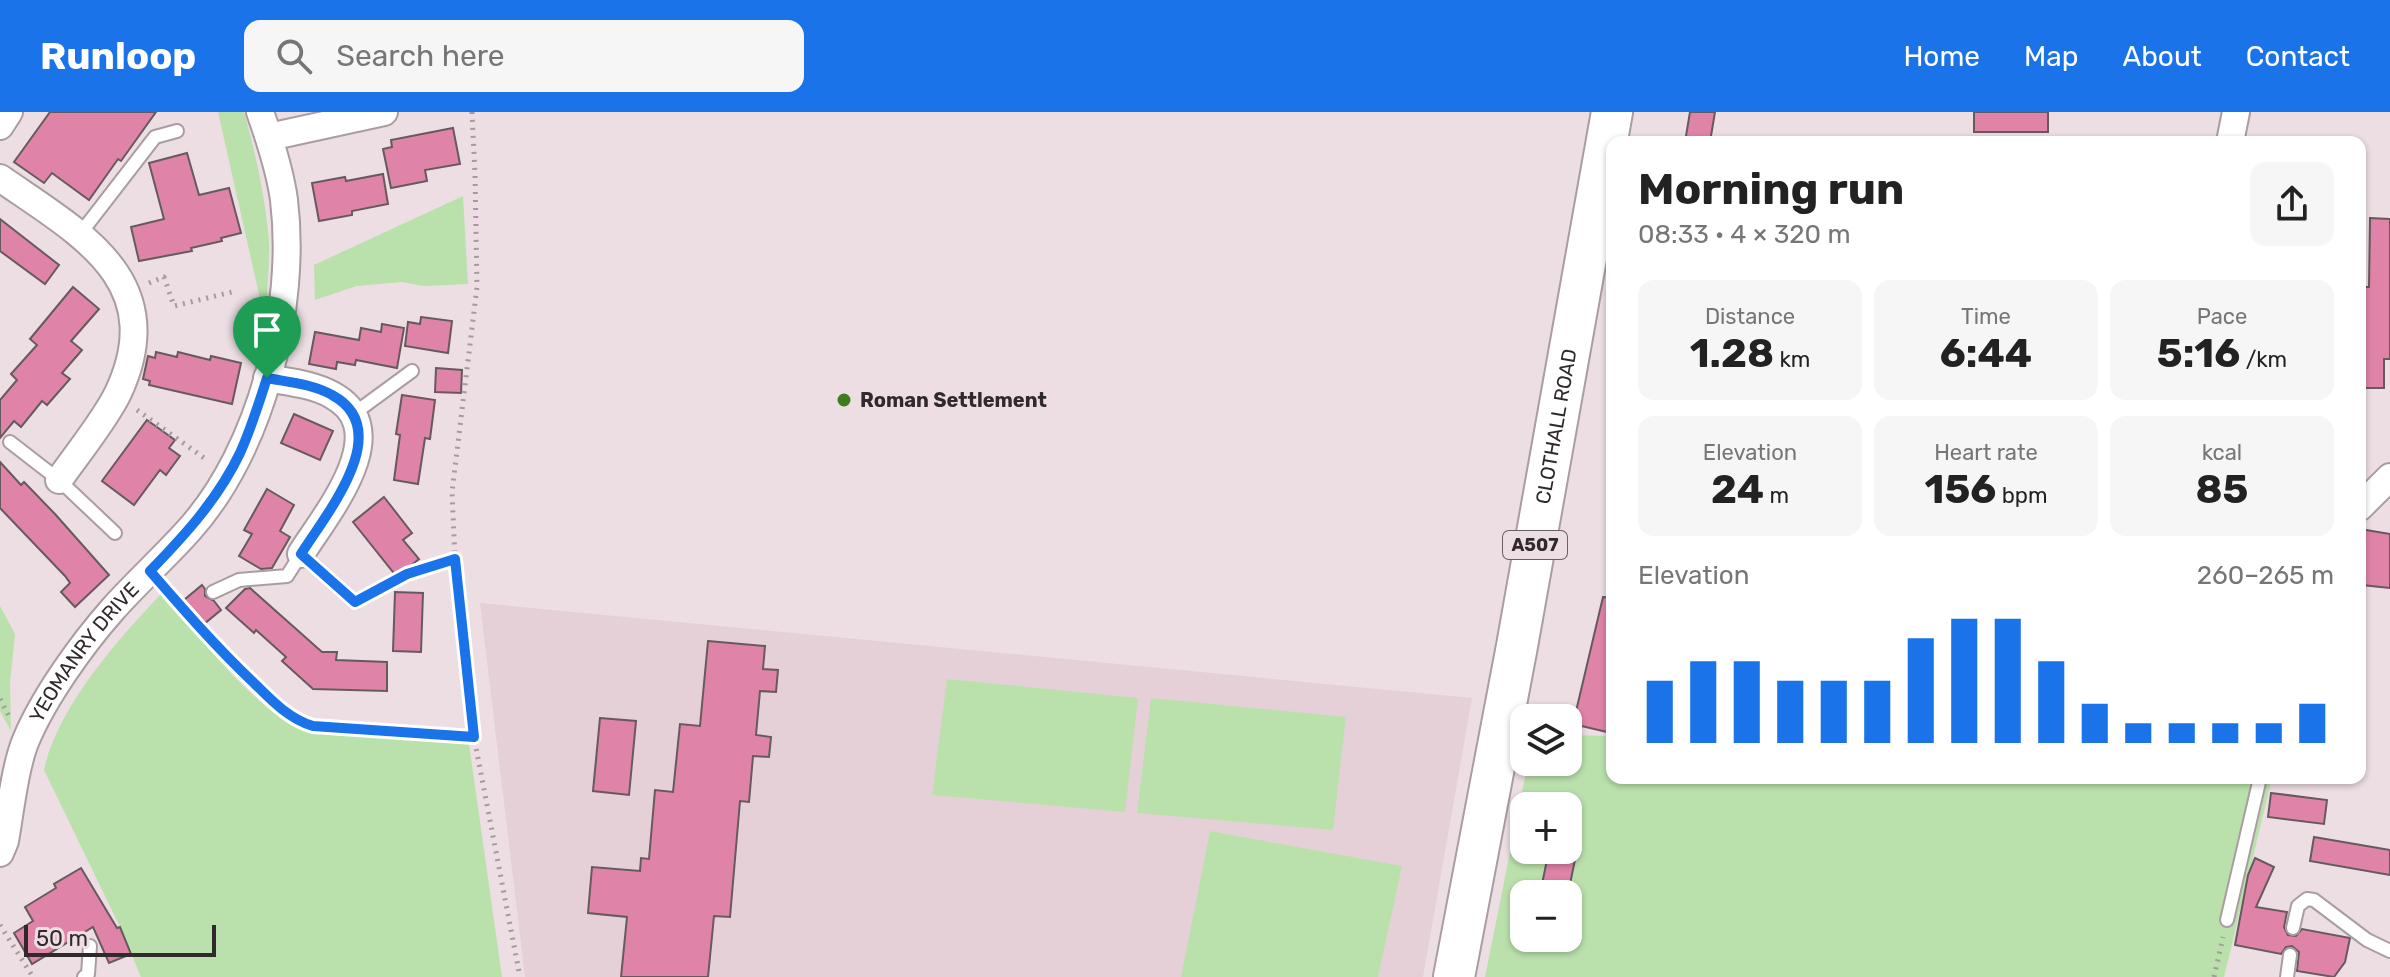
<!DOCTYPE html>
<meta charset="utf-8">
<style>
:root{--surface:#fff;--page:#f6f6f6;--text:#222;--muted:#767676;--accent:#1a73e8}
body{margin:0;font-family:Rubik,sans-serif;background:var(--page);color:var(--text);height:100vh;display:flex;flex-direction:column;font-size:30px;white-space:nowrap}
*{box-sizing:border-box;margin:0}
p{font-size:26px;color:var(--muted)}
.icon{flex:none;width:44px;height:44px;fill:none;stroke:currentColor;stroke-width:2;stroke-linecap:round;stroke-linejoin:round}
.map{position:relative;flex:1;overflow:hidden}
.panel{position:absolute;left:1606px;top:24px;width:760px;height:648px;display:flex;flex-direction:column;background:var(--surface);border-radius:16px;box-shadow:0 2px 6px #0004}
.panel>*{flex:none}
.controls{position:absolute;left:1510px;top:592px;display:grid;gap:16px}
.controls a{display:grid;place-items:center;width:72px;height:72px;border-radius:16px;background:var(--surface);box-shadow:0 2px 6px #0004;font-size:40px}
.scale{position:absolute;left:24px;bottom:20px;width:192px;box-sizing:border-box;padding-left:8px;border:4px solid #302a2c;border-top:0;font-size:22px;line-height:28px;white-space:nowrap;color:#302a2c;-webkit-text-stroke:6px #ecdee2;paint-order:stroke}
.pin{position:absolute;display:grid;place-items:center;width:68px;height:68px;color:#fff;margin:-82px -34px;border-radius:50% 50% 50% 0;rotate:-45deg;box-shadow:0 0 8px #0007}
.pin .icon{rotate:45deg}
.round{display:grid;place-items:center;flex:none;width:84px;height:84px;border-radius:16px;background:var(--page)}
.overview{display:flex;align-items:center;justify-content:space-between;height:136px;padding:0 32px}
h1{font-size:44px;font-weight:700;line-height:60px}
.metrics{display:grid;grid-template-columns:repeat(3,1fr);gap:12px;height:136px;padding:8px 32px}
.metrics div{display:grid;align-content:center;border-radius:16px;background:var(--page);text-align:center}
.metrics b{font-size:40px;font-weight:700}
.metrics small{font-size:22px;font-weight:400}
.metrics p{font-size:22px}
.chart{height:224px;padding:16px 32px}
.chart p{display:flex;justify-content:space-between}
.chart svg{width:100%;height:144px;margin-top:8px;stroke:var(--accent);stroke-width:6}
header{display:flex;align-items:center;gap:48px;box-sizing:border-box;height:112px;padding:0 40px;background:var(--accent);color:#fff}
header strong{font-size:38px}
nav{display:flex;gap:44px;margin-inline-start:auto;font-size:28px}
.search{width:560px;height:72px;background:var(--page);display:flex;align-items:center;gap:20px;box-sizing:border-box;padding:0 28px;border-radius:16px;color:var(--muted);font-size:30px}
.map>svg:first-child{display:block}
</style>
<header>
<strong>Runloop</strong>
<div class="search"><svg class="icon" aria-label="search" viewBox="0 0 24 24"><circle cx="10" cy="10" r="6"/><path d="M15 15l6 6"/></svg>Search here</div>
<nav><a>Home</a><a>Map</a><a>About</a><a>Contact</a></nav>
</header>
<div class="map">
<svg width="2390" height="865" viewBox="0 0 2390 865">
<rect width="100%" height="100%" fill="#ecdee2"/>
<path fill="#e5d0d7" d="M480 491 1472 586 1423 865H525Z"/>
<g fill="#bae1ac" fill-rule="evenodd">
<path d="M218 0H244C256 42 265 85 269 128 270 149 267 170 267 191H261Z"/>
<path d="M463 84 468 172 424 174 402 170 357 174 315 188 314 153Z"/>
<path d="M162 481C194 519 261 606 308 620L469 632 502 865H141L120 815 44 658C57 596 118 527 162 481Z"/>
<path d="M0 494 15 522 10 571 11 619 0 599Z"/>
<path d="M947 567 1138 586 1125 700 932 683Z"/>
<path d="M1151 586 1346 605 1333 718 1137 701Z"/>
<path d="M1568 623 1612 624V666H2272L2224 865H1485L1528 650H1568ZM1524 694H1568V738H1524ZM1524 782H1568V826H1524Z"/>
<path d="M1210 719 1402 754 1378 865H1181Z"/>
</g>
<g fill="#df84a8" stroke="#675a5e" stroke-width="2">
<path d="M50 0H156L121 49 118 47 89 88 52 61 44 71 14 50Z"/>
<path d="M1690 0H1715L1710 30H1685Z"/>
<rect x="1974" y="0" width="74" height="20"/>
<path d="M453 16 460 52 425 58 427 69 391 76 383 37 392 35 391 28Z"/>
<path d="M187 41 199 83 229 76 241 121 221 126 222 129 191 136 192 139 139 149 131 115 164 107 149 51Z"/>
<path d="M383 62 388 92 352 99V103L319 109 312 71 345 65 346 69Z"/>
<path d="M2370 106 2390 107V247H2384V276H2360L2361 175H2369Z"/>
<path d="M0 107 59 153 45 172 0 139Z"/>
<path d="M73 175 99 197 71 229 82 238 62 261 70 267 47 293 42 289 21 315 14 309 0 326V288L17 268 11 262 37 233 30 227Z"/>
<path d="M421 205 452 209 448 241 405 234 408 210 420 212Z"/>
<path d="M382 212 404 216 397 256 356 248 355 253 337 250 336 257 309 252 315 220 359 228 361 216 381 220Z"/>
<path d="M156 240 177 245 178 240 210 248 211 244 241 251 232 292 149 273 150 269 143 267 148 244 155 246Z"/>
<path d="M436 256 462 258 461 281 435 280Z"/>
<path d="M402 283 435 288 430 327 425 326 418 372 394 368 400 323 396 322Z"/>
<path d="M294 302 333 319 320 348 281 331Z"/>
<path d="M147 308 175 328 169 336 180 344 166 363 160 358 134 393 102 369Z"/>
<path d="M0 350 21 373 24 370 55 402 109 463 75 495 61 480 70 471 65 464 0 396Z"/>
<path d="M267 377 294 393 280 419 290 425 272 456 261 457 239 444 252 422 244 418Z"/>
<path d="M384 385 412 421 403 428 419 447 397 465 353 410Z"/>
<path d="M2360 417 2390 422V476L2362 473 2364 444 2360 443Z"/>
<path d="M202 473 205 477V484L214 489 221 498 204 512 184 488Z"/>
<path d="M250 476 322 540H337L336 548 387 550V579L313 577 282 549 286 545 256 518 254 521 226 496 245 477Z"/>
<path d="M395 480 423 481 421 540 393 539Z"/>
<path d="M1603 485 1612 486V599L1607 620 1573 612Z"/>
<path d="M708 529 765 534 763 557 778 558 776 580 760 579 756 623 771 625 769 645 753 644 749 690 740 689 730 805 714 804 708 865H621L627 805 588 801 592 755 640 759 641 746 649 747 655 678 673 680 680 612 700 614Z"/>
<path d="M600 606 636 609 629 683 593 679Z"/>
<path d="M2271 681 2327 688 2324 712 2268 705Z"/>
<path d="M2314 725 2390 738V763L2310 749Z"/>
<path d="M1549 738H1577L1568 782H1540Z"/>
<path d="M2255 746 2274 755 2256 795 2287 800 2284 815 2288 823 2296 824 2302 817 2350 826 2345 850 2334 865 2297 859 2299 840 2292 834 2286 835 2281 842 2235 833 2248 763Z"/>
<path d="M81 756 117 816 120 815 131 842 109 851 93 815 32 852 14 821 33 809 25 795 56 776 54 772Z"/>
</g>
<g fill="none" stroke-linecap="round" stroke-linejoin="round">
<defs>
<g id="lane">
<path d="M80 122 155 25 177 19"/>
<path d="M352 303 412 259"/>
<path d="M10 330 59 368 115 421"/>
<path d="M213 480 239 468 287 464 301 442 355 490"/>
<path d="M2227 808 2260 666"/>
<path d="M2293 816 2298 794 2307 787 2314 788 2367 828 2390 839"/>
<path d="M84 865 88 862 90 834"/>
<path d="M2287 865 2290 843"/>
</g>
<g id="street">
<path d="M0 14 9 0"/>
<path d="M269 25 384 0"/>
<path d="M2230 30 2236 0"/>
<path d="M0 66C79 121 171 168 118 281 105 308 77 342 59 368"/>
<path d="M267 266C288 270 313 272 332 283 397 318 326 402 301 442"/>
<path d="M2360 395 2390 365"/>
<path id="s1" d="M0 741 5 729C10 701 15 654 26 628 44 585 82 532 113 497 137 470 165 445 189 418 262 337 297 195 284 88 280 58 270 28 260 0"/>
</g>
<g id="primary">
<path id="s2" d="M1454 865 1517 534 1612 0"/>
</g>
</defs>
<use href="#lane" stroke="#aa9da1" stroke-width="16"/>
<use href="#street" stroke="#aa9da1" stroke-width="30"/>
<use href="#primary" stroke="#aa9da1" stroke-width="44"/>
<g stroke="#a59a9d" stroke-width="5" stroke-dasharray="2 6" stroke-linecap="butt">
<path d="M472 0 475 62 477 175 452 380 455 447 474 625 520 865"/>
<path d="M149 171 164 165 174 194 236 179"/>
<path d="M137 298 207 348"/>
<path d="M164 475C196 512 269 602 313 614L474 625"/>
<path d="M370 482 407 462 455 447"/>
<path d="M0 587 10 606"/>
<path d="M0 813 33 865"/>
<path d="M2214 865 2223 825"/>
</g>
<use href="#lane" stroke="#fff" stroke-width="12"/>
<use href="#street" stroke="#fff" stroke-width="26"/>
<use href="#primary" stroke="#fff" stroke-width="40"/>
</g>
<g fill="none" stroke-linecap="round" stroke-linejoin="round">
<defs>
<path id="route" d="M267 266C288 270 313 272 332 283 397 318 326 402 301 442L355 490 407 462 455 447 474 625 313 614C289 607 271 588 253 570 216 535 183 497 150 459 185 423 218 387 240 341 251 317 259 291 267 266Z"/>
</defs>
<use href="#route" stroke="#fff" stroke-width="16"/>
<use href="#route" stroke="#1a73e8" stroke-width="10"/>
</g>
<circle fill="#3c7d1d" stroke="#ecdee2" stroke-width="3" cx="844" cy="288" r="8"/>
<g text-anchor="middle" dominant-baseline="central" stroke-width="6" stroke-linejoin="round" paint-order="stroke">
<rect fill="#ecdee2" stroke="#686063" stroke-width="2" x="1503" y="419" width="64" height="28" rx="6"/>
<g font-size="18" font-weight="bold" fill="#302a2c">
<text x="1535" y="433">A507</text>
</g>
<g font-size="20" font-weight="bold" fill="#302a2c" stroke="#ecdee2" text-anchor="start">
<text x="860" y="288">Roman Settlement</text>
</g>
<g font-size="20" fill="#302a2c" stroke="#ecdee2">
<text stroke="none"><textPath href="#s2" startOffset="560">CLOTHALL ROAD</textPath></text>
<text stroke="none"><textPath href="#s1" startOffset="222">YEOMANRY DRIVE</textPath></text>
</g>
</g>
</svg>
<div class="controls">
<a><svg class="icon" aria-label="layers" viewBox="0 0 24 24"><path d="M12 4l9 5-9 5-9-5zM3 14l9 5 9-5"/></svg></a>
<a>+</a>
<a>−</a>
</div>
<div class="scale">50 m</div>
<div class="pin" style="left:267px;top:266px;background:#1e9e55"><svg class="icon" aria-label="arrive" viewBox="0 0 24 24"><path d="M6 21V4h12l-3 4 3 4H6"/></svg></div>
<section class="panel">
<div class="overview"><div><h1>Morning run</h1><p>08:33 · 4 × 320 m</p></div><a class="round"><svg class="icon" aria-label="share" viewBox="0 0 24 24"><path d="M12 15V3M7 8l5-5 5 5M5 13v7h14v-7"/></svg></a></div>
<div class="metrics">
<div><p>Distance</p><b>1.28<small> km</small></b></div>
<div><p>Time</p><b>6:44</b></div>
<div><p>Pace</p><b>5:16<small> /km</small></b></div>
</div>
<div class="metrics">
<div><p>Elevation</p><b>24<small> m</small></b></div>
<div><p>Heart rate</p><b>156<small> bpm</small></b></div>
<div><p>kcal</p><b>85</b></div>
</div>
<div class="chart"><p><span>Elevation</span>260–265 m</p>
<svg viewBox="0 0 160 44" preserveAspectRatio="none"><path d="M5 44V25M15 44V19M25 44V19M35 44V25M45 44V25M55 44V25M65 44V12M75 44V6M85 44V6M95 44V19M105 44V32M115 44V38M125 44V38M135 44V38M145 44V38M155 44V32"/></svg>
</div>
</section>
</div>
